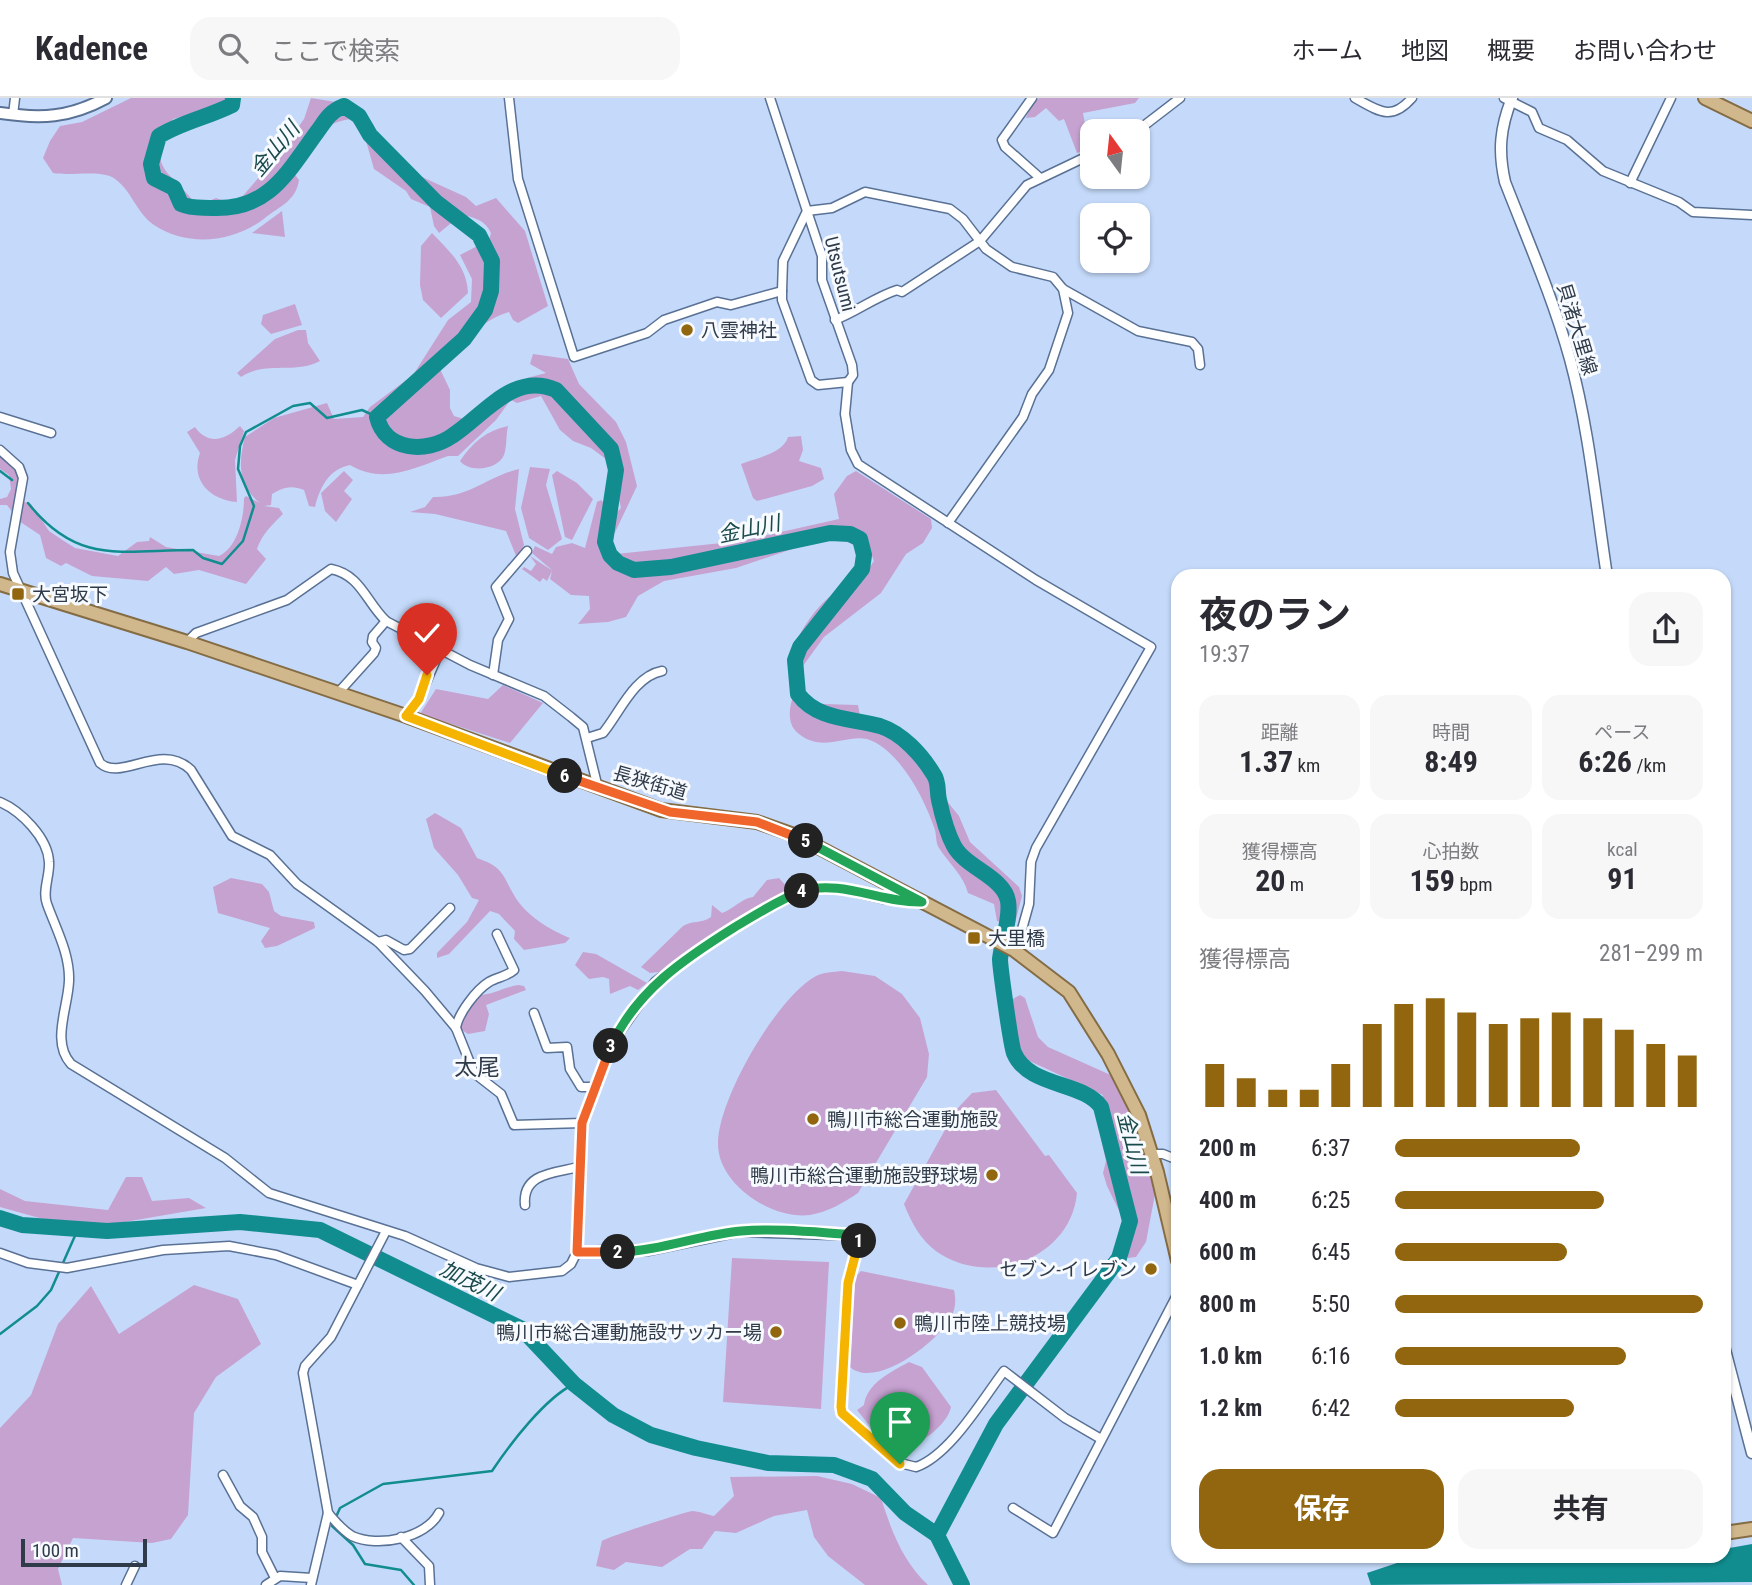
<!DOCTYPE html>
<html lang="ja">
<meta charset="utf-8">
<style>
:root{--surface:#fff;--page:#f7f7f7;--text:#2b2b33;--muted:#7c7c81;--line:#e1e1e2;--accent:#91660f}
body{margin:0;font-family:"Roboto Condensed","Noto Sans JP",sans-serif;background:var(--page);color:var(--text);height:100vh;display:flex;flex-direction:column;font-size:26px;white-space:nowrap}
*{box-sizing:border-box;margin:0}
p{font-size:23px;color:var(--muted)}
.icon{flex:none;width:38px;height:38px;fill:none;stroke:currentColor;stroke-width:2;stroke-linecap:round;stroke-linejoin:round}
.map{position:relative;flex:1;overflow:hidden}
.panel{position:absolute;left:1171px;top:471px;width:560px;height:994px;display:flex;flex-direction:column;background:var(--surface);border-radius:21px;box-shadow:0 2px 5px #0004}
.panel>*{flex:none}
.needle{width:46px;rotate:345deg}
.fabs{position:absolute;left:1080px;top:21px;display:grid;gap:14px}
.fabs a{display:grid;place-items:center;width:70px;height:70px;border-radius:14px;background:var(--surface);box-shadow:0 2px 5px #0004;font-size:35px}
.scale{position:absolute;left:21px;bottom:18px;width:126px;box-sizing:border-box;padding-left:7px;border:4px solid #303b4a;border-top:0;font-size:19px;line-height:24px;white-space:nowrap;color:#303b4a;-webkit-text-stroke:5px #f7fafe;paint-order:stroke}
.pin{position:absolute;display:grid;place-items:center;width:60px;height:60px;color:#fff;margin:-72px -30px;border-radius:50% 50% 50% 0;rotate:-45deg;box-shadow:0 0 7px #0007}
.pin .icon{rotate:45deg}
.km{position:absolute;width:35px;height:35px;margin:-18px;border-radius:50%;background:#222;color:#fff;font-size:19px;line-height:35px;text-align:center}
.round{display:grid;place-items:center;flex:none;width:74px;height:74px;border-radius:21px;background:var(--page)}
.headline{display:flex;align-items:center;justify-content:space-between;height:119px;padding:0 28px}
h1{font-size:38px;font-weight:700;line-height:52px}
.stats{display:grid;grid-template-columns:repeat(3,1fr);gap:10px;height:119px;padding:7px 28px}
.stats div{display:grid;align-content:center;border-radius:18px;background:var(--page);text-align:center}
.stats b{font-size:30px;font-weight:700}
.stats small{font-size:19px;font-weight:400}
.stats p{font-size:19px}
.chart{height:196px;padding:14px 28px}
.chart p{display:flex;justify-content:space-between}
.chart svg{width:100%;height:126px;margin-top:7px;stroke:var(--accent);stroke-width:6}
.action{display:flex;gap:14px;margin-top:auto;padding:14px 28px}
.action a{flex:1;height:80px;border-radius:21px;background:var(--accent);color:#fff;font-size:28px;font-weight:700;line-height:80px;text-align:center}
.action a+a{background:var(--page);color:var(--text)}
ul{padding:0 28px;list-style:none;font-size:23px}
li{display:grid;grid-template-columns:112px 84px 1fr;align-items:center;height:52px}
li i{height:18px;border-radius:9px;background:var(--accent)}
header{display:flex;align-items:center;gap:42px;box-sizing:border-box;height:98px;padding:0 35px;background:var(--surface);border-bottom:2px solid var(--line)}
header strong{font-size:33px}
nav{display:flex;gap:38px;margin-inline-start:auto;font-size:24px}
.search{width:490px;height:63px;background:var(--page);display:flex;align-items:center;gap:18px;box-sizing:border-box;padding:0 24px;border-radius:21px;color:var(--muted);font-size:26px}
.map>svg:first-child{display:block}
</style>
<header>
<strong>Kadence</strong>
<div class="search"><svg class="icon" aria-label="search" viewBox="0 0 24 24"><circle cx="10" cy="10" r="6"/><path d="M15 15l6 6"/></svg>ここで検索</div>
<nav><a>ホーム</a><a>地図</a><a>概要</a><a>お問い合わせ</a></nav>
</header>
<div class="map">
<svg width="1752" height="1487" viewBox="0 0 1752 1487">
<rect width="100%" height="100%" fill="#c5dafa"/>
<g fill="#c6a2d1">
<path d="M131 0H232L223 8 173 21C145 74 168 68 197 108L216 100 235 107 279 56 304 21 311 0 348 6 356 10 373 26 379 41 411 74 466 99 476 108 496 100 525 133 548 208 518 225 513 222 509 214C481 222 457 248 440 271L450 292V310L454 318 464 321 487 305 509 304 496 322 458 358H448C415 370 383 387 350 367 329 371 320 389 315 409L309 408 304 392C292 387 283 389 272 396L271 407 264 408 279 410 283 416C272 427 262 436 257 451L266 461 246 486 199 472 174 476 166 469 148 483 92 478 66 465 61 468 46 460 40 437 19 423 7 407H0V401L7 399 11 391 9 377 0 371V357C16 369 21 376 19 396L24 404 31 406 49 433 64 443 75 450 118 458 137 444 149 443 150 439 166 449 219 458C238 449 244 419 244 400L246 398 260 405C238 388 238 365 245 339L274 320 327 305 334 321 363 319 370 309 413 277 448 222 471 204 472 181 460 157 489 142 491 135C485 122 474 119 461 117L439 135 434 128 430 109 411 101 406 93 374 71 366 43 351 21C316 25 313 50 293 74L299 82C296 103 280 108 265 120 234 144 189 150 154 127 136 115 131 90 112 79 97 72 70 78 53 75L43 60 50 43 60 28 82 24Z"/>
<path d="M1040 0H1139L1135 5 1083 15 1087 37 1092 36V50L1077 55 1064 21 1059 23 1046 10 1035 19 1026 20 1034 2Z"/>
<path d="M282 113 285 139 252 135Z"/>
<path d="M432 135C449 153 467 168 468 195L441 220 423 202 420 187 421 148Z"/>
<path d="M295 206 302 227 271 236 261 226 263 217Z"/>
<path d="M298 232H306L308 245 320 263C293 277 266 262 241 279L237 275 275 241Z"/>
<path d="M533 256 568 261 579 286 616 324 626 344 637 388 610 445 616 456 741 443 839 421 834 396 847 378 856 373 931 421 932 430 923 445 906 456 881 495 824 539 800 572 791 557C798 535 816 507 836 494 854 483 861 481 874 463L869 450 828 439 736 470 664 483 638 498 626 519 608 524 578 526 590 511 589 498 571 497 550 481 552 473 547 483 543 480 540 484 522 471 524 469 531 473 536 466 530 458 553 473 532 455 535 448 552 456 556 449 572 445 585 450 597 404 601 402 615 416 621 410 610 364 591 350 573 343 560 332 541 298 517 305 509 301 511 291 527 280 546 275 530 266Z"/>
<path d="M240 328 244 333 235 362 237 404C210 402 190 382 200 355L187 334 195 329C208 347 224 343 240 328Z"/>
<path d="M508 328C506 336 507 349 504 357 498 372 469 375 460 363 472 345 487 332 508 328Z"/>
<path d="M801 338 803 352 799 363 821 370 824 381 812 388 757 403 753 400 741 366C755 360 783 356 788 339Z"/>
<path d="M530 369 550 371 546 387 562 441 548 452 529 440 521 410Z"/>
<path d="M519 371 515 411 524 447 517 460 506 433 435 416 410 414 425 409 433 399C470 400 486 379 519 371Z"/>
<path d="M344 373 353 382 344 393 352 401 336 424 325 413 321 395Z"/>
<path d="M557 373 577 385 593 401 572 442 565 439 552 377Z"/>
<path d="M503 587 543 605 510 645 420 616 436 591 488 601Z"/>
<path d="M794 596 823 606 858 607 860 618C897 632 927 646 943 684L932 700 942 697 959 718 970 744 1019 789 1022 798 1015 825 1010 827 997 823 994 806 968 795C963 776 949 766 939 750 935 744 937 736 934 729 924 700 899 651 867 641 846 636 823 655 799 636 786 626 789 609 794 596Z"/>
<path d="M435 715 461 730 477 760C503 769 502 776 514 797 525 817 550 832 570 840L565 845 524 852 514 841 515 833 499 816 490 813 449 856 437 860V855L467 824 479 802 472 800 458 777 434 750 426 721Z"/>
<path d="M231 780 262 786 269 794 274 813 281 818 314 824 315 830 277 848 265 850 261 843 270 830 218 815 213 789Z"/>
<path d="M779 780 788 790 785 795C740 816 699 844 659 874L650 875 641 869 683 828C693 822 701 826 711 819L712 807 722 815C734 811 740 801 753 799L767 782Z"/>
<path d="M583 854 596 856 647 885 638 892 630 888 610 896 609 881 603 879 589 881 575 867Z"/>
<path d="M842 873 875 878 902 896 920 920 929 956 927 979 858 1095C843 1105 828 1114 810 1117 772 1122 717 1086 718 1045 718 1001 777 899 816 878 823 874 834 874 842 873Z"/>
<path d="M518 887 524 888 526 892 486 907 489 916 485 933 468 936 459 930 460 923 479 897C493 897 504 889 518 887Z"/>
<path d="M1020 897 1025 900 1038 939 1048 949 1113 978 1134 1021 1155 1096 1146 1144 1136 1159 1128 1160 1126 1153 1130 1135 1107 1088 1103 1075 1106 1063 1094 1009 1103 997 1023 960 1016 947 1011 902Z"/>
<path d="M996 992 1045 1058 1049 1057 1077 1095C1071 1159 994 1188 942 1157 922 1145 912 1126 904 1106L956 1012 972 995Z"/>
<path d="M126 1079H142L152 1103 189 1100 206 1110 113 1126 50 1123 0 1109V1091L25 1103 108 1112Z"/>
<path d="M732 1160 829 1164 821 1311 723 1304Z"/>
<path d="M861 1173 954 1192C956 1201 956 1210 951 1219 939 1243 876 1292 850 1269L855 1179Z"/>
<path d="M194 1187 238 1201 261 1246 216 1279 194 1315 188 1417 171 1441 152 1445 73 1440 58 1471 62 1487H0V1330L31 1297 58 1226 91 1188 119 1236Z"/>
<path d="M909 1264 922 1269 951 1309C948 1327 916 1351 898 1350L891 1344 885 1347 857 1312 864 1307C867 1285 891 1274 909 1264Z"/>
<path d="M817 1378 852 1386 881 1400C891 1432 903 1464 928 1487H865L828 1458 814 1439 807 1412 774 1418 736 1435 715 1433 702 1451H690L662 1469 626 1464 614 1472 596 1468 602 1443C607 1439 685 1414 692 1413 699 1413 708 1417 714 1418L734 1398 730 1379Z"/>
</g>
<path fill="#118d90" d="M1752 1446V1484L1371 1487 1367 1475 1406 1462 1724 1458V1451Z"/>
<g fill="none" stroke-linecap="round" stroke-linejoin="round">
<g stroke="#118d90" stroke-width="2.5">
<path d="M0 373 12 382"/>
<path d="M28 405C78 468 122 452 193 452L203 460 222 466 243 443 254 408 238 371 240 348 246 334 293 308 310 305 327 320 362 312 377 319"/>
<path d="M0 1236 37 1208 51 1192 78 1131"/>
<path d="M414 1487 401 1472 365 1466 353 1447 332 1428 340 1410 383 1386 492 1373C510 1346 545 1300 574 1286"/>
</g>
<g stroke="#118d90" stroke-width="16">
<path d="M233 0 232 7C208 19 182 24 159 38L151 66 154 80 174 90 181 106C192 111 202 109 213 110 269 112 287 75 317 34 326 22 329 14 344 8L359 18 370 37 436 104 479 137 492 163 491 193 485 212 464 241 377 319C385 353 426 356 452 338 484 317 514 273 556 292L611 351 616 372 605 444 610 457 618 465 634 472 671 469 830 435 850 436 860 441 864 457 862 471 800 549 795 562 798 596C817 622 851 620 880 628 902 635 922 657 934 677 939 684 937 694 939 702 942 716 947 735 954 748 966 770 1004 779 1008 803 1011 820 1002 843 1000 861 1000 869 1011 948 1014 955 1029 990 1083 983 1101 1009L1130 1123 1119 1160 996 1326 937 1437"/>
<path d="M0 1120 22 1127 107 1133 240 1124 320 1132 522 1231 574 1286 613 1317 651 1337 696 1350 768 1365 834 1367 872 1381 905 1415 937 1437 962 1487"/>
</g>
<defs>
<g id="minor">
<path d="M509 0 518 81 574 259 647 235 664 222 717 204 731 207 782 193"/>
<path d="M770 0 807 113 783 163 782 193V202L811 282 818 287 848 284 845 316 851 352 858 366 1036 482 1151 549 1036 750 1031 764 1029 806 1016 853"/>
<path d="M1032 0 1002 42 1005 49 1039 79"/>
<path d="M1355 0C1380 14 1392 23 1412 0"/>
<path d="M1504 0 1532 14 1539 30 1567 42 1603 73 1679 104 1693 114 1752 117"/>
<path d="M13 17 15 0"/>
<path d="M1137 33 1180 0"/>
<path d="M1630 85 1671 0"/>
<path d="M835 222C858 213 875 199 897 192L902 194 980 143 1027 87 1092 56"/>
<path d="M848 284 853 277 852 267 822 182V158L807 113 832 110 865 94 950 111 963 121 986 151 1012 169 1053 179 1063 191 1138 233 1192 244 1198 251 1200 267"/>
<path d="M0 319 51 335"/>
<path d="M0 352 19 369 23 380 10 454 13 475 100 665C121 684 161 643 191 672L232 738 270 757 297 786 378 844 425 893 456 930 474 975 501 996 514 1027 582 1025"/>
<path d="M948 425 1023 319 1032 296 1049 272 1068 215 1063 191"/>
<path d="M187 544 196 535 287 502 331 471C361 477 366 504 386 523L470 567 544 598 571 619 583 629 598 690"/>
<path d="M493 577 498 542 509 521 496 489 527 453"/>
<path d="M338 595 374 555 376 550 372 544 373 538 386 523"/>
<path d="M406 618 419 601 441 550"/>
<path d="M587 640 603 635C619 616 634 578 662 573"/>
<path d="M0 704C21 713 48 740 49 764 50 778 42 793 47 806 56 831 70 856 69 883 68 910 51 944 71 966L225 1060 269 1095 405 1138 476 1170 509 1179 562 1173 571 1166 577 1154 578 1139 582 1025 612 945 655 884 692 856 767 810 809 791 837 790 883 801 919 804"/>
<path d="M378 844 386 842 404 852 410 851 450 810"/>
<path d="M534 915 547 950 567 949 570 971 581 989H596"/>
<path d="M456 930C458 916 476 892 489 884 497 879 506 879 514 872L497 836"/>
<path d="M1152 1056H1163L1178 1062"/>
<path d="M525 1107C522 1075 554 1075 579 1069"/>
<path d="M861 1137 848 1185 840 1309 842 1315 900 1365 916 1369C950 1357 982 1302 1004 1273L1065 1320 1101 1341"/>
<path d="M0 1155 28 1165 67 1170 163 1152 229 1148 276 1157 358 1187"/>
<path d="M223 1377 240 1408 253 1419 262 1439V1454L275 1480"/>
<path d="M1013 1410 1053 1435 1178 1195"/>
<path d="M328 1415C335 1423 342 1432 352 1438 378 1450 426 1440 439 1415"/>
<path d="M401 1439 429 1468 430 1487"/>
<path d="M126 1487 135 1468"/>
<path d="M266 1487 280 1478 312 1480"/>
<path d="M311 1487 328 1415 303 1275 305 1268 331 1239 386 1133"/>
</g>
<g id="tertiary">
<path d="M1512 0C1500 30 1498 53 1505 84 1528 143 1553 200 1570 261 1589 331 1596 406 1607 478"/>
<path d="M577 1154 649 1152 740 1133 861 1137"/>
<path d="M1724 1248 1752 1355"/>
</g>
<path id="secondary" d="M0 15C41 21 69 20 106 0"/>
<g id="primary">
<path d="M1705 0 1752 23"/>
<path d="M0 486 187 544 406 618 661 712 757 724 797 738 1014 852 1069 894 1108 956 1139 1017 1157 1074 1178 1163"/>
<path d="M1724 1435 1752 1431"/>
</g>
</defs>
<use href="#minor" stroke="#597194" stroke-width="11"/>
<use href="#tertiary" stroke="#597194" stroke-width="13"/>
<use href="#secondary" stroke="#597194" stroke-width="14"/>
<use href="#primary" stroke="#846c44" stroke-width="16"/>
<use href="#minor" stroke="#fff" stroke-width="8"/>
<use href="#tertiary" stroke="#fff" stroke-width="10"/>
<use href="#secondary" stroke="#fff" stroke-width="10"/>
<use href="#primary" stroke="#d1b78c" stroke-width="12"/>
</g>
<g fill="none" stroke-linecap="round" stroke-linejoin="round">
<defs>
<path id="split-1" d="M859 1143 848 1185 841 1309 842 1315 900 1366"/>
<path id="split-2" d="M618 1154C660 1153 699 1137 741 1133 781 1130 821 1135 861 1137L859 1143"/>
<path id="split-3" d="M611 948 582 1025 577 1154H618"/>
<path id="split-4" d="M611 948C637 892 684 861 735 829 757 816 778 802 802 793"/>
<path id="split-5" d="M802 793C841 781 882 805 922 804L806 743"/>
<path id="split-6" d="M565 678 670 714 757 724 806 743"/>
<path id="split-7" d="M427 577 419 601 406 618 565 678"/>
</defs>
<use href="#split-1" stroke="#fff" stroke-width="14"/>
<use href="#split-2" stroke="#fff" stroke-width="14"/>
<use href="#split-3" stroke="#fff" stroke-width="14"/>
<use href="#split-4" stroke="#fff" stroke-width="14"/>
<use href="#split-5" stroke="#fff" stroke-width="14"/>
<use href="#split-6" stroke="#fff" stroke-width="14"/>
<use href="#split-7" stroke="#fff" stroke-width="14"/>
<use href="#split-1" stroke="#f5b400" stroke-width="9"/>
<use href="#split-2" stroke="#22a559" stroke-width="9"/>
<use href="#split-3" stroke="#f0652b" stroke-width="9"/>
<use href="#split-4" stroke="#22a559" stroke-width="9"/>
<use href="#split-5" stroke="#22a559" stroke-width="9"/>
<use href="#split-6" stroke="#f0652b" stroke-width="9"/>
<use href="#split-7" stroke="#f5b400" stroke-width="9"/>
</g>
<g fill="#91660f" stroke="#f7fafe" stroke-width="2.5">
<circle cx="687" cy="232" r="7"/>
<rect x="11" y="489" width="14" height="14" rx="3.5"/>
<rect x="967" y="833" width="14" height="14" rx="3.5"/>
<circle cx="813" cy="1021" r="7"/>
<circle cx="992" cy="1077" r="7"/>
<circle cx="1151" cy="1171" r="7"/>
<circle cx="900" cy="1225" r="7"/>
<circle cx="776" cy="1234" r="7"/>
</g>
<g text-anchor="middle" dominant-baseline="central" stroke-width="6" stroke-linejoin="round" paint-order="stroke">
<g font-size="19" fill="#303b4a" stroke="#f7fafe">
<text transform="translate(840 176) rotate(76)">Utsutsumi</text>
<text transform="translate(1577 231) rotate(73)">貝渚大里線</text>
<text transform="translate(650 685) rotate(16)">長狭街道</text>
</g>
<g font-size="19" fill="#303b4a" stroke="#f7fafe" text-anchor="start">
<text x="701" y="232">八雲神社</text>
<text x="32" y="496">大宮坂下</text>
<text x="988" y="840">大里橋</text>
<text x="827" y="1021">鴨川市総合運動施設</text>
<text x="978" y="1077" text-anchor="end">鴨川市総合運動施設野球場</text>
<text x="1137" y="1171" text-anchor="end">セブン-イレブン</text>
<text x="914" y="1225">鴨川市陸上競技場</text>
<text x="762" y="1234" text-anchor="end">鴨川市総合運動施設サッカー場</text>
</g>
<g font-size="21" font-style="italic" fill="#19494a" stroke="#f7fafe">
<text transform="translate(275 51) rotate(-50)">金山川</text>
<text transform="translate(749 431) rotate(-12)">金山川</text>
<text transform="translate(1132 1045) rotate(76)">金山川</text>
<text transform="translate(470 1183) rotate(26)">加茂川</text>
</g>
<g font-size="23" fill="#303b4a" stroke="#f7fafe">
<text x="477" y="969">太尾</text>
</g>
</g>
</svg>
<div class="fabs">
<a><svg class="needle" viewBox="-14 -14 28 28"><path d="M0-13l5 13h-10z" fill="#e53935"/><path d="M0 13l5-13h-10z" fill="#7c7c81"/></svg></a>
<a><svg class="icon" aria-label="locate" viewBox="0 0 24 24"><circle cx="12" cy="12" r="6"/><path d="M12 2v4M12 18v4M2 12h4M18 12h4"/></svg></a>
</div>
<div class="scale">100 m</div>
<div class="pin" style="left:900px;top:1366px;background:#1e9e55"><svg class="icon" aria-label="arrive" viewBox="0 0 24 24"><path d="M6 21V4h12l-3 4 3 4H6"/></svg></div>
<div class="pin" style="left:427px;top:577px;background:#d93025"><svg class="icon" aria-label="check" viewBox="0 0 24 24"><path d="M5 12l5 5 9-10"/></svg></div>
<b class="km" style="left:859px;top:1143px">1</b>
<b class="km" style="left:618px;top:1154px">2</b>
<b class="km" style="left:611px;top:948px">3</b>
<b class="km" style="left:802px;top:793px">4</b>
<b class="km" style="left:806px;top:743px">5</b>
<b class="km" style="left:565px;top:678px">6</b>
<section class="panel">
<div class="headline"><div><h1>夜のラン</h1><p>19:37</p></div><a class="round"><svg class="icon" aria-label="share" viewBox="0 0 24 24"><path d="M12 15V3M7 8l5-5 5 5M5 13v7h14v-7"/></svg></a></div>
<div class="stats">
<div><p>距離</p><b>1.37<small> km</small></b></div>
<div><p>時間</p><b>8:49</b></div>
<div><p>ペース</p><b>6:26<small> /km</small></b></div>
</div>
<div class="stats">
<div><p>獲得標高</p><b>20<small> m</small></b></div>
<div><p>心拍数</p><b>159<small> bpm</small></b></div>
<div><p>kcal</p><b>91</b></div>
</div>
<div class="chart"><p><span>獲得標高</span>281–299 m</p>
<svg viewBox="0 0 160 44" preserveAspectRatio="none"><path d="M5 44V29M15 44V34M25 44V38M35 44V38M45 44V29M55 44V15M65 44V8M75 44V6M85 44V11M95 44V15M105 44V13M115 44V11M125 44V13M135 44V17M145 44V22M155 44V26"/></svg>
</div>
<ul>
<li><b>200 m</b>6:37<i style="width:60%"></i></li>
<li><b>400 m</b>6:25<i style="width:68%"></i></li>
<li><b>600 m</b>6:45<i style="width:56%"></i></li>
<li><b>800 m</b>5:50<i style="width:100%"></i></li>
<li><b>1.0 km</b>6:16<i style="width:75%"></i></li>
<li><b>1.2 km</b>6:42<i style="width:58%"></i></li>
</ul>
<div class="action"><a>保存</a><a>共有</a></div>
</section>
</div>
